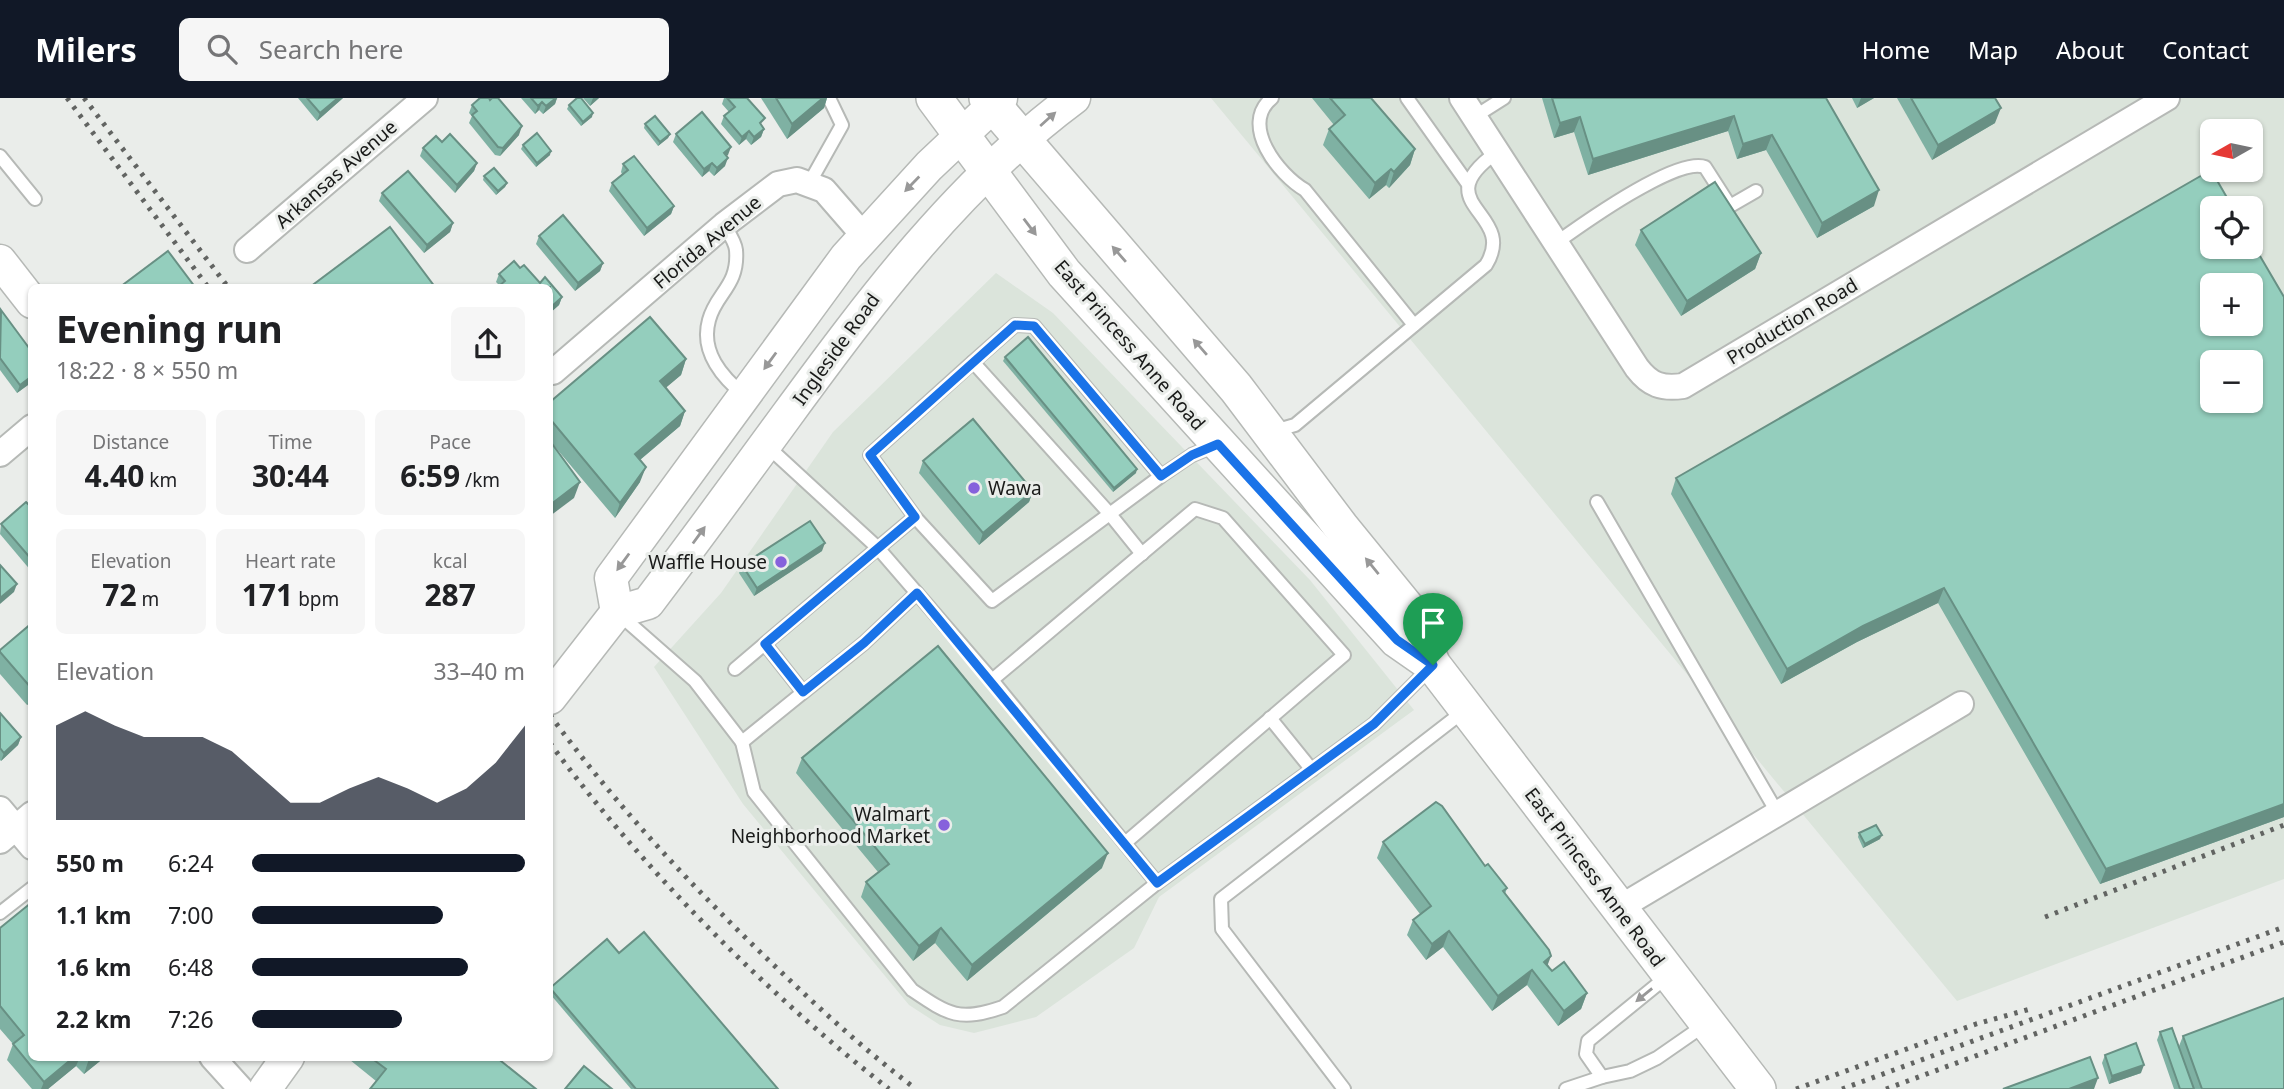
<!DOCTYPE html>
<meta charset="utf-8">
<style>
:root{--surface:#fff;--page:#f6f6f6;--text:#202124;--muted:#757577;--accent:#111827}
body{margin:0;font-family:"Noto Sans",sans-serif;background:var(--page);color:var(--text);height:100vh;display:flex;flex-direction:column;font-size:26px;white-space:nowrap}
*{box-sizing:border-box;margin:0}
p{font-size:23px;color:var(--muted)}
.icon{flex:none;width:38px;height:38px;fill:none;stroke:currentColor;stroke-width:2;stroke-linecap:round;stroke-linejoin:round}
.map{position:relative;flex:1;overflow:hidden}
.sheet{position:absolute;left:28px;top:186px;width:525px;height:777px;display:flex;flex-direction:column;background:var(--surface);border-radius:10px;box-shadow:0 2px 5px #0004}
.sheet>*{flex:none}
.needle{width:46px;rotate:261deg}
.buttons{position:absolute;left:2200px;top:21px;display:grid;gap:14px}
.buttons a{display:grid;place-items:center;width:63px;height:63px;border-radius:10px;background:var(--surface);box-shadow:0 2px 5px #0004;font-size:35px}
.pin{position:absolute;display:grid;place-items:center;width:60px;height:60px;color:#fff;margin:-72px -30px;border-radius:50% 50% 50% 0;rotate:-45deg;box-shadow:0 0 7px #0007}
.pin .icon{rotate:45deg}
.round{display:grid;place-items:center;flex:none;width:74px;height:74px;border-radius:10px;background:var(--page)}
.headline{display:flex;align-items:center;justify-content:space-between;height:119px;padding:0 28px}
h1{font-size:38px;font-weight:700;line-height:52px}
.figures{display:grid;grid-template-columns:repeat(3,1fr);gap:10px;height:119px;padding:7px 28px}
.figures div{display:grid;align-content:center;border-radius:10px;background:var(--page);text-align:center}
.figures b{font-size:30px;font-weight:700}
.figures small{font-size:19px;font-weight:400}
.figures p{font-size:19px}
.chart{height:196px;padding:14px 28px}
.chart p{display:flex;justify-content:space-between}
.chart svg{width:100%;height:126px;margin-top:7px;fill:var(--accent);opacity:.7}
ul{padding:0 28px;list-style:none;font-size:23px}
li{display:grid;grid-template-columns:112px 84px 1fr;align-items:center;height:52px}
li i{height:18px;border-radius:9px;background:var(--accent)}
header{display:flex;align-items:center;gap:42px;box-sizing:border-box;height:98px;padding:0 35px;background:var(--accent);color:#fff}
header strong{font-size:33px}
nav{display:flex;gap:38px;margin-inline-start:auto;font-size:24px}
.search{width:490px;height:63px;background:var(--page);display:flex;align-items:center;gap:18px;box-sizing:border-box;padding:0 24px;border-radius:10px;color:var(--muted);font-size:26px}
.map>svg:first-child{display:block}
</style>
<header>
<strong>Milers</strong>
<div class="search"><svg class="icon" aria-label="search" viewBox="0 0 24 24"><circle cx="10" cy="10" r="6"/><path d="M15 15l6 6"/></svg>Search here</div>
<nav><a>Home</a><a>Map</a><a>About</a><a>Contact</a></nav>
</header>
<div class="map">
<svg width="2284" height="991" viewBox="0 0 2284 991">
<rect width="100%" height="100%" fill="#eaedea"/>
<g fill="#dbe4db" fill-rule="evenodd">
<path d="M1211 0H2284V781L1957 903ZM2212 33H2250V72H2212ZM2212 110H2250V149H2212ZM2212 187H2250V226H2212ZM2212 264H2250V303H2212Z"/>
<path d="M996 175 1053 215 1310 482 1414 612 1159 799 1134 850 1036 919 974 935 940 927 909 907 743 706 654 569 721 495 833 334Z"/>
</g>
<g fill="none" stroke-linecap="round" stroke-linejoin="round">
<defs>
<g id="service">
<path d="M1272 0C1239 27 1279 77 1305 92L1414 227"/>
<path d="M1407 0 1468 86"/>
<path d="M1474 19 1504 0"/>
<path d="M0 58 35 101"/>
<path d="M810 84 842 27 829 0"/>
<path d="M724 127C728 134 735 143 736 152 739 188 716 195 709 222 700 254 722 279 744 297"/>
<path d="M1556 145C1581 127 1677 58 1705 69L1730 108 1756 93"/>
<path d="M973 264 1015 227 1034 228 1161 378"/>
<path d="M1274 333 1295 327 1486 167C1519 114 1423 107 1497 54"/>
<path d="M766 347 878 450 915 419 992 503 1161 378 1192 357 1216 347"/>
<path d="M1597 404 1778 716"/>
<path d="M915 419 870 357 973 264 1109 415 1142 456"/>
<path d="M620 517 695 583 742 644 864 545 917 495"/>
<path d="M765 546 803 594"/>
<path d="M735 571 878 450 992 582 1157 785 1374 626 1430 570"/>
<path d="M992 582 1195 411 1223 420 1344 557 1125 745"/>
<path d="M1270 620 1312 672"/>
<path d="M742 644 754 694 912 892C949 917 959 924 1003 909L1157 785"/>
<path d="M0 815 32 790"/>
<path d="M1602 979 1586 956 1588 943 1669 877"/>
<path d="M1344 991 1222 831 1221 801 1464 613"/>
<path d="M1566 991 1602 979 1630 973 1657 960 1706 926"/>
</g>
<g id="minor">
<path d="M1462 0 1637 270C1650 287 1662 291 1683 288L2167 0"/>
<path d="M247 152 425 0"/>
<path d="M553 274 724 127 778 86 797 82 824 92 864 138"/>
<path d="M0 356 32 329"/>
<path d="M0 711 32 749"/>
<path d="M0 743 32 716"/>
<path d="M1619 810 1961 606"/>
<path d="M212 959 241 991"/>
</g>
<g id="tertiary">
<path d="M0 163 32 204"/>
<path d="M617 514 611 480 846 159 929 68 1001 0"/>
<path d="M550 600 617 514 648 505C695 443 741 380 787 317 872 201 958 86 1074 0"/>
<path d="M265 991 288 959"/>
</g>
<g id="secondary">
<path d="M934 0 1064 175 1397 542 1430 565"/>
<path d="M987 0 1236 290 1341 429 1407 510 1433 567 1758 991"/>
</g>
</defs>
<use href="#service" stroke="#b6b9b6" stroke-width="16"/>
<use href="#minor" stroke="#b6b9b6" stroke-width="28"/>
<use href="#tertiary" stroke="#b6b9b6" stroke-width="35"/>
<use href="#secondary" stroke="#b6b9b6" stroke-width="38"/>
<use href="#service" stroke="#fff" stroke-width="12"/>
<use href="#minor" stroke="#fff" stroke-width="24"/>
<use href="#tertiary" stroke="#fff" stroke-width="32"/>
<use href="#secondary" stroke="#fff" stroke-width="35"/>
<g stroke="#626462" stroke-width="5" stroke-dasharray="3.5 7" stroke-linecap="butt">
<path d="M67 0 208 189"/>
<path d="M84 0 228 189"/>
<path d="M550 617C612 702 682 778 757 851 808 900 859 948 916 991"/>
<path d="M550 645C641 770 767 896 889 991"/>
<path d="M2045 819 2284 727"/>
<path d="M1796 991 1976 926 2034 910"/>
<path d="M1842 991 2284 829"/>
<path d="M1886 991 2284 844"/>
</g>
</g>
<g fill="#7fb1a3">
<path d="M298 0H343L317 23Z"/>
<path d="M521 0H557L555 6 543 16 539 12 535 16Z"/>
<path d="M583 0H599L590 8Z"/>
<path d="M724 0H747L764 31 761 39 751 47 746 41 739 47 721 26 724 18 729 14 722 6Z"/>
<path d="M761 0H827L824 10 787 41Z"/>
<path d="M1312 0H1371L1415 51 1410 67 1389 90 1386 87 1369 101 1323 47 1329 31 1334 27Z"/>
<path d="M1542 0H1826L1874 108 1817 140 1766 52 1737 61 1728 33 1588 77 1574 34 1554 40Z"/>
<path d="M1852 0H1874L1857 10Z"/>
<path d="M1897 0H1995V25L1932 62Z"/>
<path d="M472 7 519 37 500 58 495 57 469 25 472 18 469 15Z"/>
<path d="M569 7 592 19 581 28 567 11Z"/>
<path d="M645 26 670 36 668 40 658 48 644 30Z"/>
<path d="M676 36 731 49 726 58 725 68 714 78 709 73 702 79 673 44Z"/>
<path d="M442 44 477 65 474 73 455 95 420 58 423 50Z"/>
<path d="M523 47 550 57 536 69 521 51Z"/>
<path d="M623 66 674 108 671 116 644 138 609 93 612 85 622 76 621 74Z"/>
<path d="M484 78 507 85 505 89 496 97 483 82Z"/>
<path d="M382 95 453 125 450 134 424 155 379 103Z"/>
<path d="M1641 132 1761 155 1755 171 1681 218 1635 147Z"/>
<path d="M539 138 603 165 600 173 575 193 536 146Z"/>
<path d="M514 163 520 170 524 167 540 185 545 179 562 199 559 207 550 215V189H498L499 187 496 184 499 176Z"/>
<path d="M2284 199V719L2100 786 1938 505 1857 544 1781 586 1671 396 1676 380Z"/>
<path d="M0 213 32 284 17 295 0 272Z"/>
<path d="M1005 259 1136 375 1113 394 1003 263Z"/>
<path d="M686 261 681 277 666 289 685 313 680 328 640 362V384L615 420 550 343V304Z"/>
<path d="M923 363 1033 393 1029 404 979 447 919 375Z"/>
<path d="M32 410V474L0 436 1 426Z"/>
<path d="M822 453 754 498 739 475 742 467Z"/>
<path d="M32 525V603L27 607 0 576V552Z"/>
<path d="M0 615 21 639 18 647 1 663 0 662Z"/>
<path d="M802 660 1102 770 967 883 935 845 913 863 861 799 866 784 878 774 796 675Z"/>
<path d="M1859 735 1880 741 1863 750 1858 739Z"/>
<path d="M1383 744 1485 768 1507 790 1505 796 1552 873 1587 895 1581 911 1558 928 1527 887 1492 913 1443 849 1426 862 1407 837 1413 822 1420 816 1377 760Z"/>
<path d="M0 830 32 959H105L84 976 76 968 48 991H32L7 962 13 946 0 931Z"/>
<path d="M619 855 778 991H631L550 896V890Z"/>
<path d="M2160 934 2179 948 2183 938 2284 991H2174L2157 942Z"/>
<path d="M2105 957 2141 975 2109 986 2102 965Z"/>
<path d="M351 959H496L376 983 350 962Z"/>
</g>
<g fill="#689084">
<path d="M338 0H343L317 23 320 15Z"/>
<path d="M556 0H557L555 6 543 16 546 8Z"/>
<path d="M593 0H599L590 8Z"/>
<path d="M823 0H827L824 10 787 41 792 26Z"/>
<path d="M1861 0H1874L1857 10Z"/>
<path d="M542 4 539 12 535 16 538 8Z"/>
<path d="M2001 10 1995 25 1932 62 1938 47Z"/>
<path d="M593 15 592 19 581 28 583 24Z"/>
<path d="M1734 18 1728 33 1588 77 1593 61Z"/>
<path d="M1580 19 1574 34 1554 40 1560 25Z"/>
<path d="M522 28 519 37 500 58 503 50Z"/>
<path d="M764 31 761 39 751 47 754 39Z"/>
<path d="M749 33 746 41 739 47 742 39Z"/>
<path d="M670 36 668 40 658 48 660 44Z"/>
<path d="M1772 37 1766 52 1737 61 1743 46Z"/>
<path d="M731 49 728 57 721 63 724 55Z"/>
<path d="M1415 51 1410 67 1389 90 1394 74Z"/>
<path d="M551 53 550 57 536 69 537 65Z"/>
<path d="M728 60 725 68 714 78 717 70Z"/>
<path d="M477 65 474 73 455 95 457 87Z"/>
<path d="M712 65 709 73 702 79 704 71Z"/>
<path d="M1391 71 1386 87 1369 101 1375 85Z"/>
<path d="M507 85 505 89 496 97 498 93Z"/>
<path d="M1879 92 1874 108 1817 140 1822 125Z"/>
<path d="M674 108 671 116 644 138 647 130Z"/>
<path d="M453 125 450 134 424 155 427 147Z"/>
<path d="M1761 155 1755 171 1681 218 1687 203Z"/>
<path d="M603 165 600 173 575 193 578 185Z"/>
<path d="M562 199 559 207 550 215V210Z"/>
<path d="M686 261 681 277 655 299 660 283Z"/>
<path d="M32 278V284L17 295 20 287Z"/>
<path d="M685 313 680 328 629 371 635 356Z"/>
<path d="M646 369 640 384 615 420 620 405Z"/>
<path d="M1137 371 1136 375 1113 394 1114 390Z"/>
<path d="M580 384 574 400 550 418V407Z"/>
<path d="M1033 393 1029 404 979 447 983 435Z"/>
<path d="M825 445 822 453 754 498 757 490Z"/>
<path d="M17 486 14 494 0 506V500Z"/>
<path d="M1944 490 1938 505 1857 544 1781 586 1787 571 1863 528Z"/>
<path d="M32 595V603L27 607Z"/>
<path d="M21 639 18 647 1 663 4 655Z"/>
<path d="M2284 706V719L2100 786 2106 771Z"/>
<path d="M1882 737 1880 741 1863 750 1865 746Z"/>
<path d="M1108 755 1102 770 967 883 972 867Z"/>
<path d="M941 830 935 845 913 863 919 848Z"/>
<path d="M1449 833 1443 849 1426 862 1432 846Z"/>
<path d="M1551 858 1545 874 1544 864Z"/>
<path d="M1532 872 1527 887 1492 913 1498 898Z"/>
<path d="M1587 895 1581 911 1558 928 1564 913Z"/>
<path d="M74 959H80L76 968 48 991H41L44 984Z"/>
<path d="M92 959H105L84 976 89 961Z"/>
<path d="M2144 967 2141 975 2109 986 2112 978Z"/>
<path d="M2098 980 2094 991H2069Z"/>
</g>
<g fill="#94cebd" stroke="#689084" stroke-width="2" fill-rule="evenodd">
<path d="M307 0H338L320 15Z"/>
<path d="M480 0H489L490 2 492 0H498L522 28 503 50 498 49 472 17 477 13 472 7Z"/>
<path d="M531 0H556L546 8 542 4 538 8Z"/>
<path d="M577 0H581L593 15 583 24 569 7Z"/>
<path d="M727 0H747L765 20 760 25 764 31 754 39 749 33 742 39 724 18 735 9Z"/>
<path d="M776 0H823L792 26Z"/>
<path d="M1330 0H1371L1415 51 1394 74 1391 71 1375 85 1329 31 1345 17Z"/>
<path d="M1552 0H1826L1879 92 1822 125 1772 37 1743 46 1734 18 1593 61 1580 19 1560 25Z"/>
<path d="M1911 0H1995L2001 10 1938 47Z"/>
<path d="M702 14 731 49 724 55 728 60 717 70 712 65 704 71 676 36Z"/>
<path d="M655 18 670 36 660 44 645 26Z"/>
<path d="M537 35 551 53 537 65 523 47Z"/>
<path d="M450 36 477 65 457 87 423 50 436 38 442 44Z"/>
<path d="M634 58 674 108 647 130 612 85 628 72 623 66Z"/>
<path d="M494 70 507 85 498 93 484 78Z"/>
<path d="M2211 72 2233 110H2212V149H2250V141L2284 199V706L2106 771 1944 490 1863 528 1787 571 1676 380ZM2212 187H2250V226H2212ZM2212 264H2250V303H2212Z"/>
<path d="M408 73 453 125 427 147 382 95Z"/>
<path d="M1715 84 1761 155 1687 203 1641 132Z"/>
<path d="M563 117 603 165 578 185 539 138Z"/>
<path d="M390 129 435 189H310Z"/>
<path d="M168 153 195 189H120Z"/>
<path d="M514 163 520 170 524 167 540 185 545 179 562 199 550 210V189H500L499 188 505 183 499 176Z"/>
<path d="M1 212 32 254V278L20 287 0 260Z"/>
<path d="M650 219 686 261 660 283 685 313 635 356 646 369 620 405 550 321V304Z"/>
<path d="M1028 239 1137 371 1114 390 1005 259Z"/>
<path d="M973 321 1033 393 983 435 923 363Z"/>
<path d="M550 343 580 384 550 407Z"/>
<path d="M26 404 32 410V462L1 426Z"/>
<path d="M810 423 825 445 757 490 742 467Z"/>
<path d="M0 467 17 486 0 500Z"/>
<path d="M32 525V591L0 554V552Z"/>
<path d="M938 548 1108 755 972 867 941 830 919 848 866 784 889 766 802 660Z"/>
<path d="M0 615 21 639 4 655 0 650Z"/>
<path d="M1436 704 1442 708 1485 768 1488 766 1507 790 1503 793 1549 852 1551 858 1544 864 1552 873 1564 864 1587 895 1564 913 1532 872 1498 898 1449 833 1432 846 1413 822 1431 808 1383 744Z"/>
<path d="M1876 727 1882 737 1865 746 1859 735Z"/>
<path d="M32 804V959H74L44 984 13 946 24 937 0 908V830Z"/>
<path d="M644 834 778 991H636L550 890 607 841 619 855Z"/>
<path d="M2284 900V991H2202L2183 938Z"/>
<path d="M2172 930 2194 991H2180L2160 934Z"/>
<path d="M2136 945 2144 967 2112 978 2105 957Z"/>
<path d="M370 959H496L536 991H370L386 971Z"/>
<path d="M2090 959 2098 980 2069 991H2003Z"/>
<path d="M584 968 612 991H565Z"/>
</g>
<defs><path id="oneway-solid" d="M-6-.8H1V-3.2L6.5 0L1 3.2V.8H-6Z" transform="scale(1.75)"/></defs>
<g fill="#989898">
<use href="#oneway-solid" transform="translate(1048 21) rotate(-42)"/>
<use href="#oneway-solid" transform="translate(912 86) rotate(134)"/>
<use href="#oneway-solid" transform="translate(1030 129) rotate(53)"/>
<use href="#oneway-solid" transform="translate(1119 156) rotate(-131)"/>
<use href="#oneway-solid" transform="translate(1200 249) rotate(-131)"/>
<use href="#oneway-solid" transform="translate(770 263) rotate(126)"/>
<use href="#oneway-solid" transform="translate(699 437) rotate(-54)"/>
<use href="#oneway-solid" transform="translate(623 464) rotate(126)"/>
<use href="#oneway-solid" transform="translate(1372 468) rotate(-129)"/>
<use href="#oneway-solid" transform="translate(1644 897) rotate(141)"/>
</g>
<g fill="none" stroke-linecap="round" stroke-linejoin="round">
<defs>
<path id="route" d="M1015 227 1034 228 1161 378 1192 357 1218 346 1397 542 1433 567 1374 626 1157 785 917 495 864 545 803 594 765 546 915 419 870 357Z"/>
</defs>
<use href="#route" stroke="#fff" stroke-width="14"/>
<use href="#route" stroke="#1a73e8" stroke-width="9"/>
</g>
<g fill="#8661dc" stroke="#eaedea" stroke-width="2.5">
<circle cx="974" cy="390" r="7"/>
<circle cx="781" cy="464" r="7"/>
<circle cx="944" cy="727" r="7"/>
</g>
<g text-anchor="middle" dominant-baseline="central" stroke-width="6" stroke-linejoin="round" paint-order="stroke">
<g font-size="19" fill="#191a19" stroke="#eaedea">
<text transform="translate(336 76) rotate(-41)">Arkansas Avenue</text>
<text transform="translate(707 144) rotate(-40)">Florida Avenue</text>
<text transform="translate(1792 223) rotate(-31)">Production Road</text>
<text transform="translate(1130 247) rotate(49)">East Princess Anne Road</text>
<text transform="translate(836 251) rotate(-54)">Ingleside Road</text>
<text transform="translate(1595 779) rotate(53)">East Princess Anne Road</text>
</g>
<g font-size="19" fill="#191a19" stroke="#eaedea" text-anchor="end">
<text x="988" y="390" text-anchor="start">Wawa</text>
<text x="767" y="464">Waffle House</text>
<text x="930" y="716">Walmart<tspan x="930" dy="22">Neighborhood Market</tspan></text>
</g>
</g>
</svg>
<div class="buttons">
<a><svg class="needle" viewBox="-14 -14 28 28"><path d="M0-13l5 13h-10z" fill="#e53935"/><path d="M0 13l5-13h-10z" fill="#757577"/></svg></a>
<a><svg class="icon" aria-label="locate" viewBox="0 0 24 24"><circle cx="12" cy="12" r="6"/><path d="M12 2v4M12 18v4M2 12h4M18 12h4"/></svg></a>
<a>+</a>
<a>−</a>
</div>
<div class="pin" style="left:1433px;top:567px;background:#1e9e55"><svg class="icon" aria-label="arrive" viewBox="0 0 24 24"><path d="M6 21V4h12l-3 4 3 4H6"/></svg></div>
<section class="sheet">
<div class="headline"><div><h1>Evening run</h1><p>18:22 · 8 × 550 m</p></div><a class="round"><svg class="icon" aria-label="share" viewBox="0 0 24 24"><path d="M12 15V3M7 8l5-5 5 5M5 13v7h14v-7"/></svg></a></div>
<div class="figures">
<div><p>Distance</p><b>4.40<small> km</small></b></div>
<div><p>Time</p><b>30:44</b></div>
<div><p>Pace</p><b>6:59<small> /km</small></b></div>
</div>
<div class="figures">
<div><p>Elevation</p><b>72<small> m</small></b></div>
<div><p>Heart rate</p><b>171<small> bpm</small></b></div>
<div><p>kcal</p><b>287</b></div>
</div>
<div class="chart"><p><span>Elevation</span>33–40 m</p>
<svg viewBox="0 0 160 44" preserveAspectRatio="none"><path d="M0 44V11L10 6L20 11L30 15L40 15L50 15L60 20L70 29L80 38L90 38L100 33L110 29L120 33L130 38L140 33L150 24L160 11V44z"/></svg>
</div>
<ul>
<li><b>550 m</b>6:24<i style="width:100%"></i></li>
<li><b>1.1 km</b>7:00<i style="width:70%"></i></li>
<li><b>1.6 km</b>6:48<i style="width:79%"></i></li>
<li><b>2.2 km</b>7:26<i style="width:55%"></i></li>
</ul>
</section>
</div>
